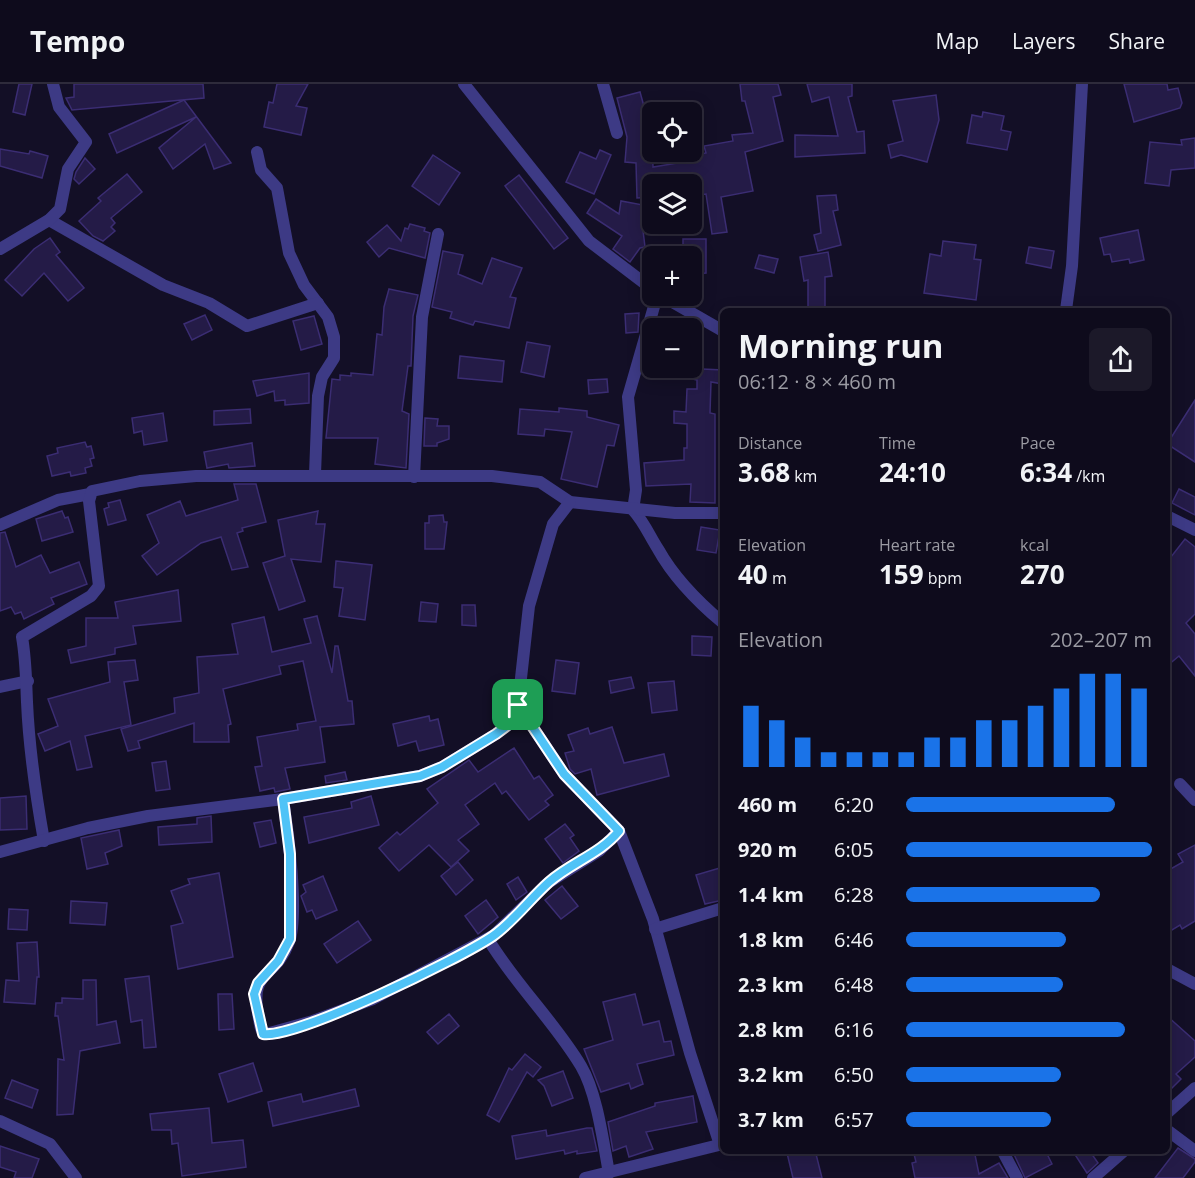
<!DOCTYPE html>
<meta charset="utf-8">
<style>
:root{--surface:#0e0b1c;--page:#1c1929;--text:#f1f3f6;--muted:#9b9ba3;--line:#2e2b3b;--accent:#1a73e8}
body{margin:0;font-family:"Open Sans",sans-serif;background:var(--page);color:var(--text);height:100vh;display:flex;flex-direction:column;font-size:22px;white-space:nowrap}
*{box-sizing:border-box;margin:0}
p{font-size:20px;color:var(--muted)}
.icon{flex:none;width:33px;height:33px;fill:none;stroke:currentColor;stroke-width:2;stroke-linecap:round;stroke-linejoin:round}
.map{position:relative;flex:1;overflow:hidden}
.drawer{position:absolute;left:720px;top:224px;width:450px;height:846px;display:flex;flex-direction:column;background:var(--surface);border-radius:9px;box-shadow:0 3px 15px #0003,0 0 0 2px var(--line)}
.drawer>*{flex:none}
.buttons{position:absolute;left:642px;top:18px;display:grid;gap:12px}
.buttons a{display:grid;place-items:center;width:60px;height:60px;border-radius:9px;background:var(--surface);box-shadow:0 3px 15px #0003,0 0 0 2px var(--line);font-size:30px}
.pin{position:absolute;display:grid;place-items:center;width:51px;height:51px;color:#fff;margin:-26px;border-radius:12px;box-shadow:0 3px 9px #0006}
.round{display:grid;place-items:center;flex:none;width:63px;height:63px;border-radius:9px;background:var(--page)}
.headline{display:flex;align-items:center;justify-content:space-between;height:102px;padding:0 18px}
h1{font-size:33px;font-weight:700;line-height:45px}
.stats{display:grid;grid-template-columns:repeat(3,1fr);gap:9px;height:102px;padding:6px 18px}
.stats div{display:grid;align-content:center}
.stats b{font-size:26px;font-weight:700}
.stats small{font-size:16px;font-weight:400}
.stats p{font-size:16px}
.chart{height:168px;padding:12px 18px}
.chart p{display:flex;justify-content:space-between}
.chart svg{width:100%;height:108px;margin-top:6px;stroke:var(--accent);stroke-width:6}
ul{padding:0 18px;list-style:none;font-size:20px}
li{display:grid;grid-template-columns:96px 72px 1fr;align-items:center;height:45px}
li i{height:15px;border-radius:8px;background:var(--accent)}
header{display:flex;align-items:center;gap:36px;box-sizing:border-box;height:84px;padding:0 30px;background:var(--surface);border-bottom:2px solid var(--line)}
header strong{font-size:28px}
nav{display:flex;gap:33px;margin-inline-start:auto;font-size:21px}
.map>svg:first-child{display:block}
</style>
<header>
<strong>Tempo</strong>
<nav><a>Map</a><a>Layers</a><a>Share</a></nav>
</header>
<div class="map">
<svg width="1195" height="1094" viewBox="0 0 1195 1094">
<rect width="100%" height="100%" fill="#130f26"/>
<g fill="#241b47" stroke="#3b2d73" stroke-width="1.5">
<path d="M19 0H32L25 31 13 28Z"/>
<path d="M74 0H203L204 14 72 26 66 14 74 13Z"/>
<path d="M277 0H308L296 22 307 24 301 51 264 43 269 18 273 19Z"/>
<path d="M740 0H778L781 11 773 13 783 57 745 68 753 107 721 113 727 148 712 150 706 110 692 112V100H652V113L637 114 636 79 625 78 627 53 617 14 640 8 652 51 653 83 696 76 695 71 706 69 704 62 733 57 732 51 753 49 745 17H742Z"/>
<path d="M807 0H852V12L848 13 857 48 864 47 865 69 795 73V51L838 52 829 13 812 18Z"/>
<path d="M1124 0H1167L1168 6 1178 4 1182 19 1180 24 1134 38Z"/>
<path d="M936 11 939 36 927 78 901 71 891 74 888 61 903 57 893 17Z"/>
<path d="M184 16 231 79 214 85 205 60 173 85 159 64 196 33 117 69 109 50Z"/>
<path d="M983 28 1004 32 1001 46 1011 48 1007 66 967 59 972 31 982 33Z"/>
<path d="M1195 54V84L1171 86 1169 102 1145 99 1150 58 1182 61 1181 56Z"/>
<path d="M0 65 29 70 30 67 48 72 42 94 0 82Z"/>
<path d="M600 66 611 71 594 110 566 98 580 68 596 75Z"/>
<path d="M433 71 460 89 439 121 412 102Z"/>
<path d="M85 74 95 85 79 100 74 95 76 88Z"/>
<path d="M127 90 142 108 111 134 115 139 111 143 115 147 103 157 93 152 79 137 101 117 98 114Z"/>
<path d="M519 91 568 154 554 165 505 102Z"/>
<path d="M836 111 838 126 833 127 841 161 818 167 814 151 821 149 817 112Z"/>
<path d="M596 115 619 130 621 117 643 121 641 130 645 163 640 164 630 178 613 165 622 152 587 129Z"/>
<path d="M410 140 425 144 424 147 430 149 425 174 389 164 379 173 367 158 387 141 401 157 405 144 408 145Z"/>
<path d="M1138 146 1144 176 1130 179 1129 175 1112 178 1110 170 1104 171 1100 154Z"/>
<path d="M50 154 60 168 56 171 84 204 68 217 44 189 22 212 5 196 34 165Z"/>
<path d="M683 155H706V189L692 190V172H683Z"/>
<path d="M943 157 976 161 974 175 981 176 976 216 924 209 930 170 941 172Z"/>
<path d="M1029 163 1054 167 1051 184 1026 179Z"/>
<path d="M443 167 463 171 458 190 482 200 492 174 522 184 510 213 516 214 509 244 475 237 473 241 450 234 452 228 432 223Z"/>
<path d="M828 168 832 192 825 193V226H808V196L804 197 800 173Z"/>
<path d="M759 171 778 175 774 189 755 184Z"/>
<path d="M389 205 418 211 413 232 411 282H408L402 327 409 330 406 384 375 380 378 354H326L332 295 340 296V291L351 292V289L373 291 377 250 382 251 384 223Z"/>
<path d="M639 229 638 248 626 249 625 230Z"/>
<path d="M205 231 212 246 192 256 184 240Z"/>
<path d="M314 232 322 260 301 266 293 237Z"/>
<path d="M527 258 550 262 544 293 521 288Z"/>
<path d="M460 272 504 277 502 298 458 294Z"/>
<path d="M680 284 723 286V300L711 298 710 329 715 330V419L690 418 691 400 646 402 644 379 684 376V364H687V340L674 339V327L686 328 687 305H697V296L679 292Z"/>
<path d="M309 289V319L285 321V316L275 317 274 307 257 312 253 297Z"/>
<path d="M607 295 608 308 589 310 588 296Z"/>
<path d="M1195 316V378L1167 360Z"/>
<path d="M559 324 587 327V333L619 341 614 362 607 361 597 403 561 395 572 348 545 345 544 352 518 350 520 325 559 328Z"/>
<path d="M250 325 251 339 214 341V327Z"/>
<path d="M163 329 167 357 144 361 142 347 134 349 132 334Z"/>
<path d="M425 334 438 335 437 342H449V355L437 359V362H424Z"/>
<path d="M85 358 87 363 91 362 94 374 90 375 92 382 85 384 86 389 71 392 70 388 52 392 47 372 58 369 57 364Z"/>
<path d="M252 359 255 382 229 384 228 380 207 384 204 368Z"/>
<path d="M234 400H256L266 438 242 444 243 447 237 449 248 483 232 486 221 453 201 459 157 491 142 472 159 459 147 431 180 417 186 432 238 416Z"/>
<path d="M1179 405 1195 413V431L1172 419Z"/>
<path d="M120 416 126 436 108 441 104 425 109 423 108 419Z"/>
<path d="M62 427 65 434 68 433 73 448 42 457 36 435Z"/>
<path d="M318 427 316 440H325L321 478 291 475 305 517 279 526 263 479 285 472 278 436Z"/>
<path d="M443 431 444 438H447L444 465H425V439H429V432Z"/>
<path d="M701 443 720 446 716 469 697 466Z"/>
<path d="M5 448 16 483 41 471 50 489 79 478 87 500 51 514 54 520 24 535 21 528 15 530 11 523 0 527V449Z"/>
<path d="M1185 455 1195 463V530L1186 539 1195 550V592L1179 572 1167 582V478Z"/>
<path d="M336 477 372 481 365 536 339 532 343 504 334 503Z"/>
<path d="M178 506 181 537 133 542 136 560 115 564V570L71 579 68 566 86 562V534H118L115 518Z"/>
<path d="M421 518 438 520 436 538 419 537Z"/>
<path d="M462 521H475L476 542 462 541Z"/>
<path d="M317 532 332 589 335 562H338L348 617H352L354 640 320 643 325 678 285 684 290 705 275 708 274 704 260 707 255 683 262 682 257 653 298 646 297 640 316 637 303 577 279 582 281 590 223 605 231 640 228 641 229 658H194V639L138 657 140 664 128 667 121 645 175 629 174 614 199 609 197 573 238 570 232 540 264 533 272 568 311 559 304 535Z"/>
<path d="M692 552 712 553 711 572 692 571Z"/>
<path d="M135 576 138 596 124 598 131 641 85 652 92 683 77 686 70 657 45 667 38 650 58 642 48 615 110 598 108 578Z"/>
<path d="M556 576 579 579 575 610 552 607Z"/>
<path d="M631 593 634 604 611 609 609 597Z"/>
<path d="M674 597 677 626 652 629 648 599Z"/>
<path d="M429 632 430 637 438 635 444 661 419 667 416 657 398 662 393 640Z"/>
<path d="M612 643 624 679 664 670 669 692 597 711 591 685 575 690 570 685 565 669 574 667 568 651 588 644 590 650Z"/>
<path d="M514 664 534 695 539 692 553 711 545 717 549 721 529 736 506 707 502 710 495 699 465 721 479 740 458 756 469 767 451 783 429 761 399 787 379 764 397 748 400 751 438 719 427 705 469 676 478 688Z"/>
<path d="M166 677 170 705 156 707 152 679Z"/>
<path d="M345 688 347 696 326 699 325 692Z"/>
<path d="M26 712 27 745 0 746V714Z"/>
<path d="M371 712 379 741 309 759 304 733 352 724 351 718Z"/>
<path d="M211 732 212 758 159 761 158 743 197 740V734Z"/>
<path d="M271 736 276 759 260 763 254 739Z"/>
<path d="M565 740 574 751 570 754 579 767 563 779 545 755Z"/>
<path d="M119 746 122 762 105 769 108 780 87 785 81 754Z"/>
<path d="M1195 761V837L1182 845 1180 841 1167 849V787L1183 778 1178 770Z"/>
<path d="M458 778 473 796 456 811 441 792Z"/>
<path d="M723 783V816L705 820 696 791Z"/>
<path d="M219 789 233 873 178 885 171 842 183 839 171 807 190 800 188 795Z"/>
<path d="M323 792 337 826 316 835 312 826 307 828 301 812 306 808 303 801Z"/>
<path d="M518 793 527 808 516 816 507 800Z"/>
<path d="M562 802 578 822 561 835 545 816Z"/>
<path d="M486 816 498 833 478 850 465 832Z"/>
<path d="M71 817 107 819 105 841 70 839Z"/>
<path d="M9 825 28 826 27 846 8 845Z"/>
<path d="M358 837 371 856 337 879 324 860Z"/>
<path d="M37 858 39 893H37L35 920 4 918 6 896 19 897 17 859Z"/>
<path d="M149 892 156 963 144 964 142 936 131 938 125 895Z"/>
<path d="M83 896H96L97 941 116 937 120 959 80 967 73 1030 57 1031 58 975 64 976 58 932H55L56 919H62V914L83 915Z"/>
<path d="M218 910H232L234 945 219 946Z"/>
<path d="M635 910 643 941 659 937 664 958 671 957 674 971 637 980 643 1000 631 1005 629 999 601 1008 584 965 613 956 603 918Z"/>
<path d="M449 930 459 942 438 960 427 948Z"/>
<path d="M1167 932 1195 957V973L1176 990 1181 995 1167 1009Z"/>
<path d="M525 970 541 983 533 993 527 988 499 1038 487 1031 509 984 512 986Z"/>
<path d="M253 979 262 1007 228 1018 219 990Z"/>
<path d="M563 987 573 1014 552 1022 544 1002 538 996Z"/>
<path d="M12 996 38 1006 32 1024 5 1014Z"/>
<path d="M355 1005 359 1022 273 1042 268 1018 301 1010 303 1018Z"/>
<path d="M693 1012 697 1038 646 1048 653 1065 629 1073 626 1062 613 1067 608 1038 655 1022V1019Z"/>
<path d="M209 1024 212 1059 243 1056 246 1083 182 1092 178 1059 172 1060 171 1046H152L150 1030Z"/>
<path d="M587 1044H592L597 1067 577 1070V1067L565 1070 564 1066 516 1075 512 1052 546 1046 547 1052Z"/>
<path d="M0 1062 39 1075 32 1094H14L16 1088 0 1083Z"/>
<path d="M1178 1064 1195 1075V1078L1183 1094H1155Z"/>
<path d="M797 1066H815L822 1094H793L787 1069Z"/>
<path d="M913 1066H974L979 1090 999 1079 1008 1094H915L912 1079 916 1078Z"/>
<path d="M1012 1066H1045L1052 1080 1025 1094Z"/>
<path d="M1072 1066H1089L1098 1079 1087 1089Z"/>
</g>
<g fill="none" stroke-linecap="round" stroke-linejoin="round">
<g stroke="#3d3a85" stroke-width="12">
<path d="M464 0 589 157 652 205"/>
<path d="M603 0 617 49"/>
<path d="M257 68 261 86 277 104 289 169 304 201 328 233 334 253V274L322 293 318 312 315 390"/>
<path d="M49 136 163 201 209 219 247 242 318 219"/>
<path d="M0 165 49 136 60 125 68 85 86 58 59 23 53 0"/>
<path d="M657 212 628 313 636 406 633 426C644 438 649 451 658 465 674 494 698 518 723 539"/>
<path d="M662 212 723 247"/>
<path d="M1066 226 1072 182 1082 0"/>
<path d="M414 393 422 233 438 150"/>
<path d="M1167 432 1195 446"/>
<path d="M0 441 58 416 90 410"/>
<path d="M0 603 28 597"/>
<path d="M518 621 564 690 619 747 653 835 690 969 720 1061"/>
<path d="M1180 700 1195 716"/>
<path d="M283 715C288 746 299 831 289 858 275 897 248 883 259 935 260 941 260 947 266 950L313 937 373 915 494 851 548 799 599 767 619 747"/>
<path d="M44 757C36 712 29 665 27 618 26 596 26 576 22 553L91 512 99 502 89 417 92 407 140 397 196 392H492L540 398 570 418 675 429H723"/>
<path d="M0 768 88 744 148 732 283 715 420 692 442 683 496 650 508 641 518 621 529 522 553 440 570 418"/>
<path d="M655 845 723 824"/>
<path d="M488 855C515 900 554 937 581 982 597 1009 603 1057 609 1089"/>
<path d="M1167 885 1195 900"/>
<path d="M1167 1029 1195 1004"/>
<path d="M0 1037 50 1060 76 1094"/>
<path d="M1167 1046 1195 1067"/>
<path d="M1002 1066 1017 1094"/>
<path d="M585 1094 723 1060"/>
<path d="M1093 1094 1125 1066"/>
</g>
</g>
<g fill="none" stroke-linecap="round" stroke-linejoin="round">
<defs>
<path id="route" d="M518 621 564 690 619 747C600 770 572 778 549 798 530 815 514 837 493 852 461 874 296 955 263 950L254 910 258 899 278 877 290 855V770L283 715 420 692 442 683 496 650 508 641Z"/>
</defs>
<use href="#route" stroke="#fff" stroke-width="12"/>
<use href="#route" stroke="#4fc3f7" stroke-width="8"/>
</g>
</svg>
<div class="buttons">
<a><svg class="icon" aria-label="locate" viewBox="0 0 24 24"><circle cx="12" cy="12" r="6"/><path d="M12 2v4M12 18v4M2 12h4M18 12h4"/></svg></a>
<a><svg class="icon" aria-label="layers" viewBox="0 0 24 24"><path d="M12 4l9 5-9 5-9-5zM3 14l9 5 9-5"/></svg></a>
<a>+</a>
<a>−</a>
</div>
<div class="pin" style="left:518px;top:621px;background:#1e9e55"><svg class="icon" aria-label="arrive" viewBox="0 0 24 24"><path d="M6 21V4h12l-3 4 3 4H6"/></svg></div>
<section class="drawer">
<div class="headline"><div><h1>Morning run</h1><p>06:12 · 8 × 460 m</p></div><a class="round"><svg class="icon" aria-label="share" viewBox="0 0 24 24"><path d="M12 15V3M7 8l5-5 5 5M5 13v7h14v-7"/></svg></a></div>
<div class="stats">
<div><p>Distance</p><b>3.68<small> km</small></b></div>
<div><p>Time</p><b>24:10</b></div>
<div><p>Pace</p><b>6:34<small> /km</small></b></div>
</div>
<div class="stats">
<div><p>Elevation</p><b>40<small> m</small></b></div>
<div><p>Heart rate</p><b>159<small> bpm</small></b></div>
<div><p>kcal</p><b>270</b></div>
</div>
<div class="chart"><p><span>Elevation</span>202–207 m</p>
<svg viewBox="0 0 160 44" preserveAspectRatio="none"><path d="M5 44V19M15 44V25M25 44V32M35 44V38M45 44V38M55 44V38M65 44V38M75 44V32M85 44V32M95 44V25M105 44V25M115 44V19M125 44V12M135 44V6M145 44V6M155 44V12"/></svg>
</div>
<ul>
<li><b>460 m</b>6:20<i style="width:85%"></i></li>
<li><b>920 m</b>6:05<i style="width:100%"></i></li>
<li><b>1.4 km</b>6:28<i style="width:79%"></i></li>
<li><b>1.8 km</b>6:46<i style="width:65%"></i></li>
<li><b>2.3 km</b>6:48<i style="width:64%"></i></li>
<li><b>2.8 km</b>6:16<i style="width:89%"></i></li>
<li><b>3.2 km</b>6:50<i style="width:63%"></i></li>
<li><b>3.7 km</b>6:57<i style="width:59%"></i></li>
</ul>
</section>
</div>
